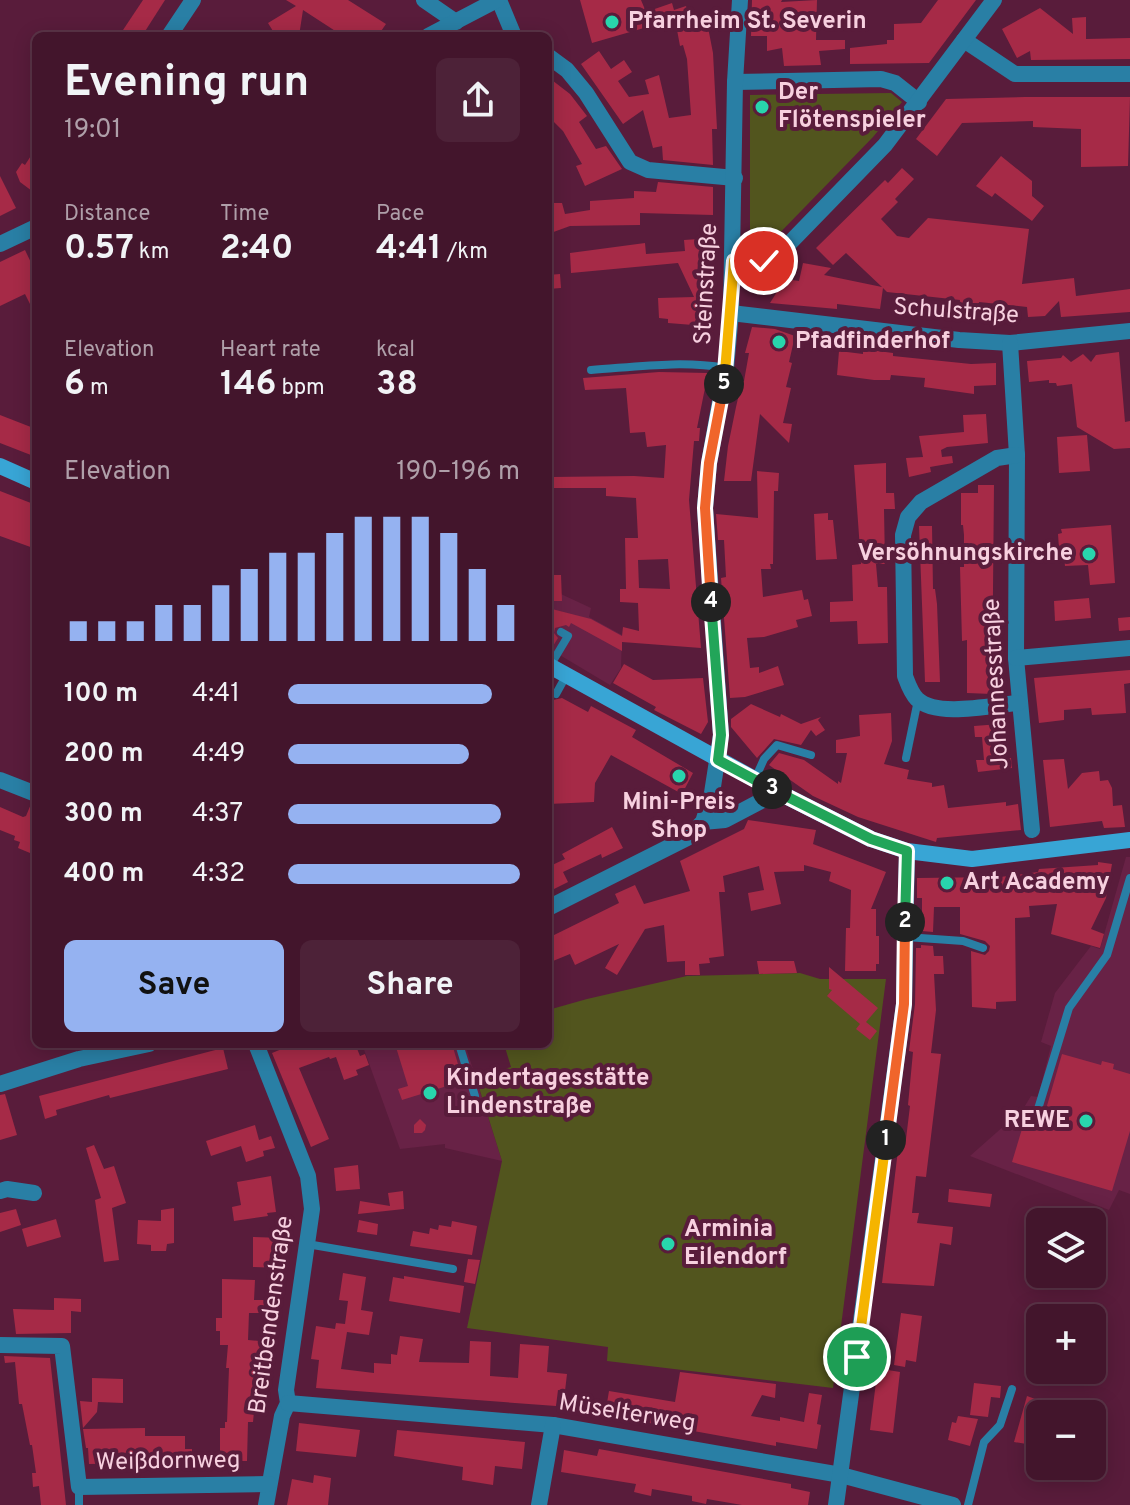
<!DOCTYPE html>
<meta charset="utf-8">
<style>
:root{--surface:#43152c;--page:#4d2238;--text:#f1f3f6;--muted:#af9fa9;--line:#5b3448;--accent:#95b2f1}
body{margin:0;font-family:Overpass,sans-serif;background:var(--page);color:var(--text);height:100vh;display:flex;flex-direction:column;font-size:30px;white-space:nowrap}
*{box-sizing:border-box;margin:0}
p{font-size:26px;color:var(--muted)}
.icon{flex:none;width:44px;height:44px;fill:none;stroke:currentColor;stroke-width:2;stroke-linecap:round;stroke-linejoin:round}
.map{position:relative;flex:1;overflow:hidden}
.panel{position:absolute;left:32px;top:32px;width:520px;height:1016px;display:flex;flex-direction:column;background:var(--surface);border-radius:12px;box-shadow:0 4px 20px #0003,0 0 0 2px var(--line)}
.panel>*{flex:none}
.buttons{position:absolute;left:1026px;top:1208px;display:grid;gap:16px}
.buttons a{display:grid;place-items:center;width:80px;height:80px;border-radius:12px;background:var(--surface);box-shadow:0 4px 20px #0003,0 0 0 2px var(--line);font-size:40px}
.pin{position:absolute;display:grid;place-items:center;width:68px;height:68px;color:#fff;margin:-34px;border:4px solid #fff;border-radius:50%;box-shadow:0 2px 8px #0007}
.km{position:absolute;width:40px;height:40px;margin:-20px;border-radius:50%;background:#222;color:#fff;font-size:22px;line-height:40px;text-align:center}
.round{display:grid;place-items:center;flex:none;width:84px;height:84px;border-radius:12px;background:var(--page)}
.head{display:flex;align-items:center;justify-content:space-between;height:136px;padding:0 32px}
h1{font-size:44px;font-weight:700;line-height:60px}
.metrics{display:grid;grid-template-columns:repeat(3,1fr);gap:12px;height:136px;padding:8px 32px}
.metrics div{display:grid;align-content:center}
.metrics b{font-size:34px;font-weight:700}
.metrics small{font-size:22px;font-weight:400}
.metrics p{font-size:22px}
.chart{height:224px;padding:16px 32px}
.chart p{display:flex;justify-content:space-between}
.chart svg{width:100%;height:144px;margin-top:8px;stroke:var(--accent);stroke-width:6}
.action{display:flex;gap:16px;margin-top:auto;padding:16px 32px}
.action a{flex:1;height:92px;border-radius:12px;background:var(--accent);color:#111;font-size:32px;font-weight:700;line-height:92px;text-align:center}
.action a+a{background:var(--page);color:var(--text)}
ul{padding:0 32px;list-style:none;font-size:26px}
li{display:grid;grid-template-columns:128px 96px 1fr;align-items:center;height:60px}
li i{height:20px;border-radius:10px;background:var(--accent)}
.map>svg:first-child{display:block}
</style>
<div class="map">
<svg width="1130" height="1505" viewBox="0 0 1130 1505">
<rect width="100%" height="100%" fill="#591c3b"/>
<g fill="#682246">
<path d="M548 588 591 608 589 617 622 635 621 668 610 685 548 648Z"/>
<path d="M1126 857H1130V1194L1119 1190 1109 1210 970 1156 1023 1109 1031 1096 1038 1097 1051 1046 1041 1042 1055 993 1091 946 1100 949Z"/>
<path d="M362 1044H465L502 1161 445 1148V1144L400 1149Z"/>
</g>
<g fill="#52551e">
<path d="M891 93 902 102 873 137 769 244 750 243V95Z"/>
<path d="M800 973 820 979H886L833 1388 607 1361 608 1347 467 1328 502 1161 476 1078 511 1067 504 1044H548V1010L587 999 687 976Z"/>
</g>
<g fill="#a62a47" fill-rule="evenodd">
<path d="M143 0H165L142 36H119Z"/>
<path d="M286 0H348L386 24 379 34 375 31 372 36H343L303 10 299 36H276L268 23 296 6Z"/>
<path d="M580 0H641L646 12 672 3 674 10 686 6 688 13 696 20 706 17 713 53 717 129H712L713 165 663 160 662 146 653 148 643 110 623 124 581 64 599 51 611 69 624 60 632 72 618 81 629 97 649 94 645 80 659 75 669 118 691 115 687 59 683 45 680 46 675 19 592 43Z"/>
<path d="M752 0H782L781 2 817 0 816 40H845V49L819 51 821 65 784 66 782 48 767 51V36H751Z"/>
<path d="M938 0H976L929 63 850 64V48L887 44V40H894V24L921 23Z"/>
<path d="M1040 8 1073 34 1072 18 1086 17V39L1130 38V59L1031 60 1030 51 1017 58 1002 29Z"/>
<path d="M548 77 570 94 587 116 579 122 596 149 606 146 622 169 585 186 576 166 582 164 563 131 548 116Z"/>
<path d="M1025 97H1130L1128 166 1081 167V129L1033 127V121L962 123 937 156 916 139 946 99Z"/>
<path d="M36 148V194L20 182 16 172 22 163 25 165Z"/>
<path d="M1001 156 1032 181V196L1044 206 1032 221 995 193 992 197 976 186Z"/>
<path d="M902 168 914 179 895 199 898 202 881 219 897 236 909 238 928 218 1029 229 1022 284 1074 278 1076 296 1130 289V312L1061 317 1059 301 1045 316 1028 317 1027 307 979 302 978 313 959 311 960 300 887 292 883 288 880 309 837 304V309L770 303 785 279 799 281 803 263 831 268 824 275 882 287 846 253 833 265 816 248 885 180 888 183Z"/>
<path d="M0 176 16 208 0 216Z"/>
<path d="M658 182 713 187V215L640 213V225L570 226 548 234V222L554 218 549 203H562L565 214 590 210V201L634 198V191L656 192Z"/>
<path d="M713 238 714 319 711 339 692 338 693 325 668 323V319L659 318 658 298 694 297 678 263 571 273 570 253 645 243 646 254 685 251 684 240Z"/>
<path d="M25 250 36 273V316L25 294 0 306V262Z"/>
<path d="M560 274 561 288 548 289V275Z"/>
<path d="M752 327 775 329 795 336 789 362 792 363 786 387 791 388 783 423 792 424 789 443 760 414 751 481H724L728 446 736 407 742 381H744L749 353H745Z"/>
<path d="M863 349 893 353V356L971 364 996 363V385L974 386V394L924 387 925 378 891 375 890 380H874L837 375 839 351 863 354Z"/>
<path d="M1119 352 1125 422 1130 421V448L1114 449 1077 427 1072 384 1057 386 1056 383H1049V380L1029 382 1027 361 1061 358 1063 355 1071 362 1083 354 1091 362 1096 355Z"/>
<path d="M659 372 708 373 697 428H700L699 441H694L689 500 701 648 622 642V651L571 623 569 627 566 625 555 628 554 633 558 638 548 654V608L591 619 622 636 623 627 639 631 638 603 620 602V589H626L625 538H638L636 498 606 496V488H552L551 477 634 476 664 478 666 445 647 447 645 432 630 433 626 388 585 390 583 378ZM668 559 670 589 639 588 638 560Z"/>
<path d="M986 414 988 443 947 447 941 450 942 457 952 456 953 463 930 467 931 472 909 477 906 458 923 457 919 436 964 432 963 415Z"/>
<path d="M0 415 36 429V457L0 443Z"/>
<path d="M1087 435 1090 471 1059 473 1057 437Z"/>
<path d="M886 463V493H894L895 509H884L885 564H876L878 587H887L888 643 858 644 857 621 830 622V602L853 601 852 565 861 564 854 465Z"/>
<path d="M757 471 779 473 778 491H774L773 564H770L771 569H761L763 597 802 590 804 600 808 599 812 616 796 620 798 627 764 637 747 638 750 668 759 667V673L778 666 784 685 745 697 730 698 721 578 726 577 724 540H718L716 514 758 518Z"/>
<path d="M978 485H994L992 694 967 693V640L962 641 960 567H964V535L963 525H961V493H978Z"/>
<path d="M0 491 36 505V549L0 536Z"/>
<path d="M828 513V520H833L837 559 816 560 814 514Z"/>
<path d="M1111 525 1115 583 1090 585 1088 565 1065 566 1063 549H1059L1058 534 1062 533 1061 529Z"/>
<path d="M919 526H932L933 589H935L937 604 940 682H925Z"/>
<path d="M548 575H561L562 601H548Z"/>
<path d="M1089 598 1091 618 1055 621 1054 601Z"/>
<path d="M1130 617V630L1119 631 1118 618Z"/>
<path d="M624 664 653 680 703 678 708 722 701 734 654 710 656 707 613 683Z"/>
<path d="M1130 670V683L1124 684 1126 713 1092 715 1091 708 1064 710V720L1039 723 1034 678Z"/>
<path d="M548 690 553 700 562 698 588 712 591 706 636 730 632 737 693 773 682 794 611 755 595 783 594 802 548 804 551 757 548 755Z"/>
<path d="M751 704 780 717 781 714 801 724 821 717 818 720 825 730 816 736 811 730 801 745 774 739 757 758 731 727V719Z"/>
<path d="M891 713 892 741 884 764 909 770 907 779 932 783V787L944 785 948 808 1006 802V806L1018 804 1021 830 937 838 936 842 858 817 813 796 769 765 779 753 804 760 838 784V781L841 783 847 753H836V740L860 736 859 715Z"/>
<path d="M1000 724 1004 758H1011L1012 768 978 772 976 760H984L982 737H975L974 726Z"/>
<path d="M1064 759 1068 789 1082 773 1099 771 1100 781 1108 780 1112 788 1113 806 1122 805 1125 827 1104 828 1102 821 1050 827 1043 760Z"/>
<path d="M31 804 36 805V838L30 853 18 848 20 842 14 840 15 836 0 830V807L23 817 26 816Z"/>
<path d="M748 820 816 830 813 844 886 872 871 909H876V936H879V964H876V971H845L846 928H850L851 890 829 881 831 872 804 865V871L774 872 781 904 751 911 748 893 764 890 759 866 723 876 725 892H719L724 956 709 958 710 963 699 964 700 975H685V961L667 962 664 925 645 929 617 975 605 968 619 944 575 965 570 954 553 961 552 958 548 960V938L619 903 615 894 635 885 644 904 690 891 680 861 744 829Z"/>
<path d="M612 827 623 848 602 858 601 854 563 872 568 882 548 892V867L565 859 562 854Z"/>
<path d="M1098 862 1112 864 1106 898 1091 929 1104 934 1100 948 1051 934 1057 904 1029 906 1030 917 1015 918 1016 1001 996 1002V1009L972 1007 971 951 985 955 989 951 990 946 985 941 960 934V907H934L933 932 922 931V898H917V878L1000 877 1038 872 1039 869 1098 865Z"/>
<path d="M921 945 933 946 934 956H943L944 974H934L936 1010 931 1053 941 1054 926 1177 916 1176 912 1213H919L917 1223 953 1227 951 1245 940 1243 934 1286 882 1283 898 1150 902 1151 903 1138 906 1139 910 1106 908 1105 913 1052 909 1051 915 1004 916 948H921Z"/>
<path d="M757 961H794L797 973 759 974Z"/>
<path d="M829 967 878 1008 866 1022 877 1031 870 1040 856 1029 860 1024 827 996 832 990 829 989Z"/>
<path d="M294 1044H359L356 1046 360 1056 365 1054 369 1065 356 1070 358 1075 344 1080 336 1057 330 1059 329 1057 299 1068 329 1139 311 1147 272 1053Z"/>
<path d="M395 1044H452L463 1081 402 1100 398 1089 408 1086Z"/>
<path d="M223 1048 228 1069 110 1098 109 1095 56 1110 57 1115 45 1119 39 1096Z"/>
<path d="M1062 1054 1101 1065 1102 1061 1114 1064 1113 1069 1130 1074V1131L1112 1191 1012 1162 1025 1119 1042 1123Z"/>
<path d="M5 1094 17 1135 0 1140V1095Z"/>
<path d="M420 1119 426 1125 425 1130 422 1133H414V1125Z"/>
<path d="M255 1125 259 1140 271 1136 275 1148 263 1151 264 1156 246 1162 241 1146 211 1156 206 1141Z"/>
<path d="M94 1145 104 1169 114 1166 126 1203 112 1208 119 1260 104 1262 95 1200 101 1198 86 1148Z"/>
<path d="M358 1165 360 1189 336 1191 334 1168Z"/>
<path d="M271 1176 276 1212 267 1213 268 1216 234 1221 232 1207 241 1205 237 1182Z"/>
<path d="M949 1189 992 1194 990 1207 948 1202Z"/>
<path d="M403 1191 404 1209 358 1214 360 1201 390 1206 388 1193Z"/>
<path d="M174 1208V1243L167 1244 166 1251H151V1245L137 1244 138 1220 161 1221V1210Z"/>
<path d="M16 1209 21 1225 0 1232V1213Z"/>
<path d="M56 1219 61 1237 27 1247 22 1229Z"/>
<path d="M359 1220 378 1224 377 1235 357 1232Z"/>
<path d="M452 1221 477 1226 472 1255 410 1246 413 1231 429 1234 430 1228 438 1230 439 1225 451 1227Z"/>
<path d="M253 1237 282 1238 281 1268 253 1267Z"/>
<path d="M468 1259 480 1260 475 1284 464 1282Z"/>
<path d="M343 1273 366 1277 361 1310 373 1312 369 1335 347 1332 341 1369 374 1373V1363L391 1364V1354L397 1355 400 1336 423 1339 419 1362 469 1363 470 1341 491 1342 490 1376 518 1378 520 1344 549 1346 547 1372 567 1374 565 1391 558 1390 556 1406 316 1388 319 1360 311 1359 316 1326 335 1329 336 1323 345 1324 348 1301 339 1300Z"/>
<path d="M404 1276 464 1286 460 1313 389 1301 393 1277 404 1279Z"/>
<path d="M222 1279 255 1280 254 1300H267L266 1313H249L248 1340 260 1341V1390H256L253 1422H248L247 1461H232V1468H220V1428H225V1422H227L229 1368H226L228 1345H220V1331H216V1318H222Z"/>
<path d="M54 1298 81 1299V1312L71 1311V1333L16 1334 13 1309 54 1310Z"/>
<path d="M901 1313 922 1316 916 1362 906 1360 905 1367 894 1365Z"/>
<path d="M4 1356 50 1358 66 1505H41L39 1486 33 1487 32 1473H36L32 1445H30L22 1404H19L15 1362 5 1363Z"/>
<path d="M882 1369 900 1372 893 1433 870 1430 876 1382H880Z"/>
<path d="M680 1372 776 1384 775 1398 762 1395 751 1416 780 1421V1417L804 1422 809 1393 822 1395 817 1424 821 1425 817 1449 776 1442V1446L605 1415 609 1391 675 1402Z"/>
<path d="M92 1378 123 1379V1403L98 1402 97 1412 83 1428 80 1401 92 1402Z"/>
<path d="M974 1383 1001 1386 1000 1398 991 1397 988 1417 970 1415Z"/>
<path d="M1027 1396 1068 1411V1414H1040L1039 1446 1014 1442Z"/>
<path d="M958 1416 978 1419 970 1446 948 1440 952 1422 956 1423Z"/>
<path d="M299 1423 360 1430 356 1457 296 1451Z"/>
<path d="M145 1428V1436H185V1449H192V1462L89 1464 88 1448H86L83 1429Z"/>
<path d="M397 1430 525 1442 522 1469 495 1466 493 1485 462 1480 463 1467 394 1456Z"/>
<path d="M599 1449 791 1484V1488L810 1492 808 1505H742L707 1499 706 1504 692 1501V1496L652 1489 651 1496 642 1494 634 1492 636 1484 561 1472 564 1450 597 1456Z"/>
<path d="M314 1475 331 1478 328 1505H287L292 1479 313 1483Z"/>
</g>
<g fill="none" stroke-linecap="round" stroke-linejoin="round">
<g stroke="#297fa5" stroke-width="8">
<path d="M591 370C635 367 682 360 725 368"/>
<path d="M550 666 568 636 561 632"/>
<path d="M556 694 566 676"/>
<path d="M906 758 918 700"/>
<path d="M755 779 764 759 777 745 811 755"/>
<path d="M906 937 963 941 983 948"/>
<path d="M459 1044 475 1096"/>
<path d="M1038 1109 1069 1008 1107 955 1130 878"/>
<path d="M307 1244 453 1269"/>
<path d="M79 1487V1505"/>
<path d="M968 1505 984 1442 1000 1425 1012 1389"/>
</g>
<g stroke="#297fa5" stroke-width="16">
<path d="M424 0 456 22"/>
<path d="M499 0 514 36"/>
<path d="M169 36 193 0"/>
<path d="M428 36 497 0"/>
<path d="M964 40 1015 74H1130"/>
<path d="M548 56 567 70 586 93 630 162 648 170 735 178"/>
<path d="M735 82 881 79 895 83 919 102"/>
<path d="M0 244 36 227"/>
<path d="M734 261H764L779 254 885 145 994 0"/>
<path d="M731 313 959 340 1010 343 1130 331"/>
<path d="M1010 343 1017 455 1016 658 1032 830"/>
<path d="M1017 455 997 458 921 502 908 517 903 535 905 676C908 684 911 693 917 699 937 718 992 705 1018 703"/>
<path d="M1016 658 1130 648"/>
<path d="M0 780 36 794"/>
<path d="M703 822 725 820 778 792"/>
<path d="M548 908 687 838 703 822 712 793 721 735 705 508 709 463 726 368 731 313 735 82 740 0"/>
<path d="M256 1044 308 1176 312 1209 286 1390 288 1403 282 1416 266 1505"/>
<path d="M0 1084 79 1059 149 1044"/>
<path d="M0 1191 7 1189 34 1193"/>
<path d="M0 1345 62 1346 79 1487 269 1484"/>
<path d="M288 1403 553 1425 841 1475 953 1505"/>
<path d="M539 1505 553 1425"/>
<path d="M836 1505 904 1004 907 851"/>
</g>
<g stroke="#38a5d5" stroke-width="16">
<path d="M0 466 36 482"/>
<path d="M548 665 778 792 871 839 907 851 972 859 1130 840"/>
</g>
</g>
<g fill="none" stroke-linecap="round" stroke-linejoin="round">
<defs>
<path id="split-1" d="M857 1357 886 1140"/>
<path id="split-2" d="M886 1140 904 1004 905 922"/>
<path id="split-3" d="M772 789 871 839 907 851 905 922"/>
<path id="split-4" d="M711 602 721 735 718 760 772 789"/>
<path id="split-5" d="M711 602 705 508 709 463 724 384"/>
<path id="split-6" d="M724 384 734 261H764"/>
</defs>
<use href="#split-1" stroke="#fff" stroke-width="16"/>
<use href="#split-2" stroke="#fff" stroke-width="16"/>
<use href="#split-3" stroke="#fff" stroke-width="16"/>
<use href="#split-4" stroke="#fff" stroke-width="16"/>
<use href="#split-5" stroke="#fff" stroke-width="16"/>
<use href="#split-6" stroke="#fff" stroke-width="16"/>
<use href="#split-1" stroke="#f5b400" stroke-width="10"/>
<use href="#split-2" stroke="#f0652b" stroke-width="10"/>
<use href="#split-3" stroke="#22a559" stroke-width="10"/>
<use href="#split-4" stroke="#22a559" stroke-width="10"/>
<use href="#split-5" stroke="#f0652b" stroke-width="10"/>
<use href="#split-6" stroke="#f5b400" stroke-width="10"/>
</g>
<g fill="#28d5ad" stroke="#591c3b" stroke-width="3">
<circle cx="612" cy="22" r="8"/>
<circle cx="762" cy="107" r="8"/>
<circle cx="779" cy="342" r="8"/>
<circle cx="1089" cy="554" r="8"/>
<circle cx="679" cy="776" r="8"/>
<circle cx="947" cy="883" r="8"/>
<circle cx="430" cy="1093" r="8"/>
<circle cx="1086" cy="1121" r="8"/>
<circle cx="668" cy="1244" r="8"/>
</g>
<g text-anchor="middle" dominant-baseline="central" stroke-width="8" stroke-linejoin="round" paint-order="stroke">
<g font-size="24" font-weight="bold" fill="#f7d0df" stroke="#591c3b" text-anchor="start">
<text x="628" y="22">Pfarrheim St. Severin</text>
<text x="778" y="93">Der<tspan x="778" dy="28">Flötenspieler</tspan></text>
<text x="795" y="342">Pfadfinderhof</text>
<text x="1073" y="554" text-anchor="end">Versöhnungskirche</text>
<text x="679" y="803" text-anchor="middle">Mini-Preis<tspan x="679" dy="28">Shop</tspan></text>
<text x="963" y="883">Art Academy</text>
<text x="446" y="1079">Kindertagesstätte<tspan x="446" dy="28">Lindenstraße</tspan></text>
<text x="1070" y="1121" text-anchor="end">REWE</text>
<text x="684" y="1230">Arminia<tspan x="684" dy="28">Eilendorf</tspan></text>
</g>
<g font-size="24" fill="#f7d0df" stroke="#591c3b">
<text transform="translate(707 284) rotate(-87)">Steinstraße</text>
<text transform="translate(956 312) rotate(4)">Schulstraße</text>
<text transform="translate(997 684) rotate(-93)">Johannesstraße</text>
<text transform="translate(272 1315) rotate(-82)">Breitbendenstraße</text>
<text transform="translate(627 1414) rotate(9)">Müselterweg</text>
<text transform="translate(168 1462) rotate(-1)">Weißdornweg</text>
</g>
</g>
</svg>
<div class="buttons">
<a><svg class="icon" aria-label="layers" viewBox="0 0 24 24"><path d="M12 4l9 5-9 5-9-5zM3 14l9 5 9-5"/></svg></a>
<a>+</a>
<a>−</a>
</div>
<div class="pin" style="left:857px;top:1357px;background:#1e9e55"><svg class="icon" aria-label="arrive" viewBox="0 0 24 24"><path d="M6 21V4h12l-3 4 3 4H6"/></svg></div>
<div class="pin" style="left:764px;top:261px;background:#d93025"><svg class="icon" aria-label="check" viewBox="0 0 24 24"><path d="M5 12l5 5 9-10"/></svg></div>
<b class="km" style="left:886px;top:1140px">1</b>
<b class="km" style="left:905px;top:922px">2</b>
<b class="km" style="left:772px;top:789px">3</b>
<b class="km" style="left:711px;top:602px">4</b>
<b class="km" style="left:724px;top:384px">5</b>
<section class="panel">
<div class="head"><div><h1>Evening run</h1><p>19:01</p></div><a class="round"><svg class="icon" aria-label="share" viewBox="0 0 24 24"><path d="M12 15V3M7 8l5-5 5 5M5 13v7h14v-7"/></svg></a></div>
<div class="metrics">
<div><p>Distance</p><b>0.57<small> km</small></b></div>
<div><p>Time</p><b>2:40</b></div>
<div><p>Pace</p><b>4:41<small> /km</small></b></div>
</div>
<div class="metrics">
<div><p>Elevation</p><b>6<small> m</small></b></div>
<div><p>Heart rate</p><b>146<small> bpm</small></b></div>
<div><p>kcal</p><b>38</b></div>
</div>
<div class="chart"><p><span>Elevation</span>190–196 m</p>
<svg viewBox="0 0 160 44" preserveAspectRatio="none"><path d="M5 44V38M15 44V38M25 44V38M35 44V33M45 44V33M55 44V27M65 44V22M75 44V17M85 44V17M95 44V11M105 44V6M115 44V6M125 44V6M135 44V11M145 44V22M155 44V33"/></svg>
</div>
<ul>
<li><b>100 m</b>4:41<i style="width:88%"></i></li>
<li><b>200 m</b>4:49<i style="width:78%"></i></li>
<li><b>300 m</b>4:37<i style="width:92%"></i></li>
<li><b>400 m</b>4:32<i style="width:100%"></i></li>
</ul>
<div class="action"><a>Save</a><a>Share</a></div>
</section>
</div>
